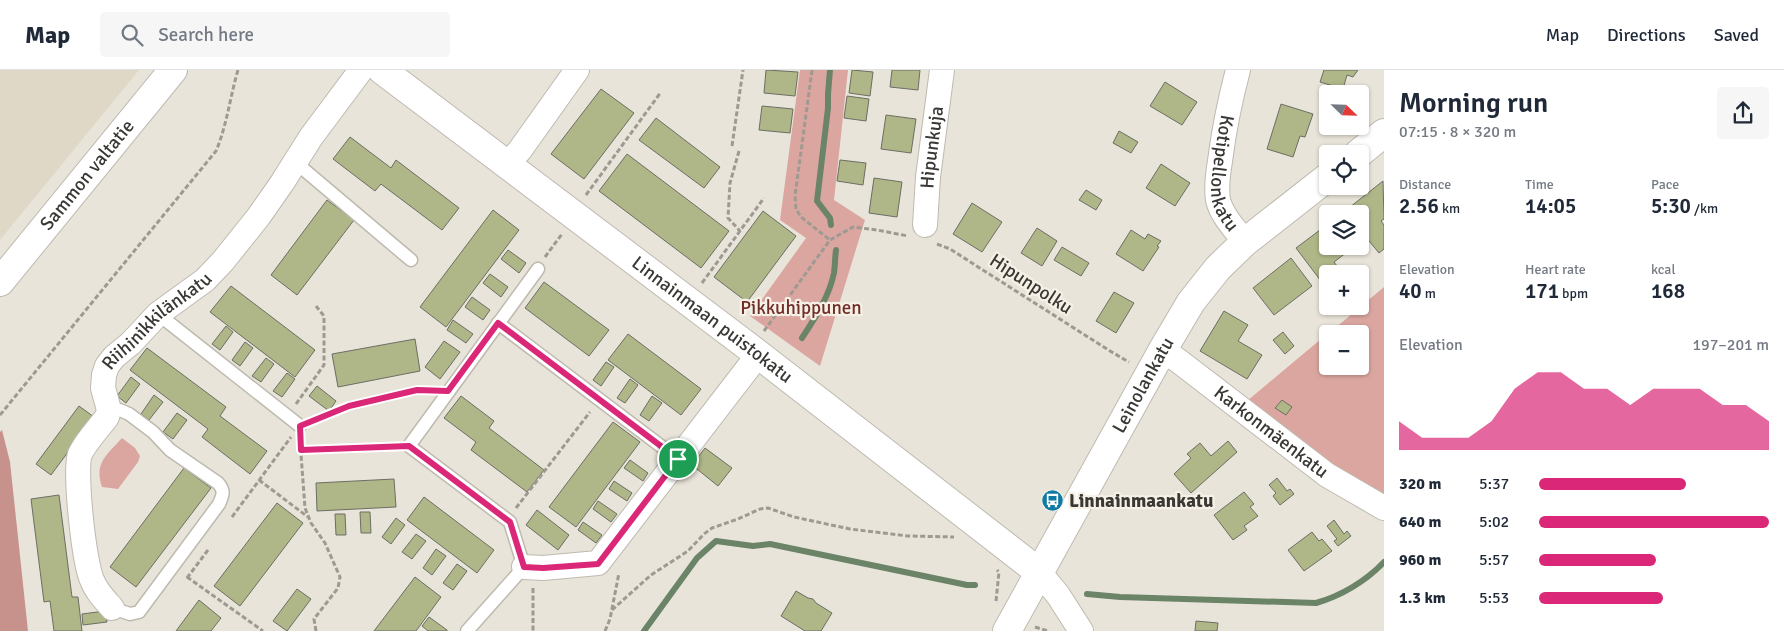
<!DOCTYPE html>
<meta charset="utf-8">
<style>
:root{--surface:#fff;--page:#f6f6f7;--text:#1f2937;--muted:#747a83;--line:#e0e1e3;--accent:#db2777}
body{margin:0;font-family:Signika,sans-serif;background:var(--page);color:var(--text);height:100vh;display:flex;flex-direction:column;font-size:19px;white-space:nowrap}
*{box-sizing:border-box;margin:0}
p{font-size:16px;color:var(--muted)}
.icon{flex:none;width:28px;height:28px;fill:none;stroke:currentColor;stroke-width:2;stroke-linecap:round;stroke-linejoin:round}
.map{position:relative;flex:1;overflow:hidden}
.details{display:flex;flex-direction:column;background:var(--surface);width:400px}
.details>*{flex:none}
.needle{width:32px;rotate:113deg}
.controls{position:absolute;left:1319px;top:15px;display:grid;gap:10px}
.controls a{display:grid;place-items:center;width:50px;height:50px;border-radius:5px;background:var(--surface);box-shadow:0 1px 4px #0004;font-size:25px}
.pin{position:absolute;display:grid;place-items:center;width:42px;height:42px;color:#fff;margin:-21px;border:2px solid #fff;border-radius:50%;box-shadow:0 1px 5px #0007}
.round{display:grid;place-items:center;flex:none;width:52px;height:52px;border-radius:5px;background:var(--page)}
.headline{display:flex;align-items:center;justify-content:space-between;height:85px;padding:0 15px}
h1{font-size:28px;font-weight:600;line-height:38px}
.metrics{display:grid;grid-template-columns:repeat(3,1fr);gap:8px;height:85px;padding:5px 15px}
.metrics div{display:grid;align-content:center}
.metrics b{font-size:21px;font-weight:600}
.metrics small{font-size:14px;font-weight:400}
.metrics p{font-size:14px}
.chart{height:140px;padding:10px 15px}
.chart p{display:flex;justify-content:space-between}
.chart svg{width:100%;height:90px;margin-top:5px;fill:var(--accent);opacity:.7}
ul{padding:0 15px;list-style:none;font-size:16px}
li{display:grid;grid-template-columns:80px 60px 1fr;align-items:center;height:38px}
li i{height:12px;border-radius:6px;background:var(--accent)}
header{display:flex;align-items:center;gap:30px;box-sizing:border-box;height:70px;padding:0 25px;background:var(--surface);border-bottom:1px solid var(--line)}
header strong{font-size:24px}
nav{display:flex;gap:28px;margin-inline-start:auto;font-size:18px}
.search{width:350px;height:45px;background:var(--page);display:flex;align-items:center;gap:12px;box-sizing:border-box;padding:0 18px;border-radius:5px;color:var(--muted);font-size:19px}
main{display:flex;flex:1;min-height:0}
.map>svg:first-child{display:block}
</style>
<header>
<strong>Map</strong>
<div class="search"><svg class="icon" aria-label="search" viewBox="0 0 24 24"><circle cx="10" cy="10" r="6"/><path d="M15 15l6 6"/></svg>Search here</div>
<nav><a>Map</a><a>Directions</a><a>Saved</a></nav>
</header>
<main>
<div class="map">
<svg width="1384" height="561" viewBox="0 0 1384 561">
<rect width="100%" height="100%" fill="#e9e4d9"/>
<path fill="#e0d8c7" d="M0 0H139L0 170Z"/>
<g fill="#dba6a0">
<path d="M800 0H848L834 130 865 150 820 296 750 246 806 168 780 150Z"/>
<path d="M1384 217V425L1344 402 1247 331 1327 264 1328 296H1360V264H1328Z"/>
<path d="M122 368 135 378 140 386 138 392 118 419 102 417C94 392 107 385 122 368Z"/>
</g>
<path fill="#c7928b" d="M2 360 10 392 28 561H0V362Z"/>
<g fill="none" stroke-linecap="round" stroke-linejoin="round">
<g stroke="#6b8468" stroke-width="6">
<path d="M830 0 828 24V38L817 131 830 148 831 155"/>
<path d="M802 268C815 248 829 227 834 203 835 196 835 187 836 180"/>
<path d="M1087 524 1120 527 1316 533C1341 526 1366 511 1384 492"/>
<path d="M644 561 697 488 716 471 753 476 770 474 967 515H975"/>
</g>
</g>
<g fill="#afb687" stroke="#6c6e64">
<path d="M766 0 798 2 795 26 764 23Z"/>
<path d="M852 0 873 2 870 26 849 23Z"/>
<path d="M892 0H920L918 20 890 17Z"/>
<path d="M1324 0H1358L1353 7 1347 5 1343 19 1320 12Z"/>
<path d="M1165 12 1197 32 1182 55 1150 36Z"/>
<path d="M601 19 634 43 584 109 551 84Z"/>
<path d="M847 26 869 29 866 51 844 48Z"/>
<path d="M1281 34 1313 44 1305 67 1300 66 1293 87 1267 79Z"/>
<path d="M762 36 793 39 790 63 759 60Z"/>
<path d="M886 45 916 49 911 83 881 79Z"/>
<path d="M656 48 720 97 704 118 639 70Z"/>
<path d="M1119 61 1138 72 1131 83 1113 73Z"/>
<path d="M350 67 391 98 396 90 459 138 442 160 381 114 375 121 333 89Z"/>
<path d="M627 84 729 161 701 198 599 121Z"/>
<path d="M840 90 866 93 863 115 837 111Z"/>
<path d="M1161 94 1190 113 1175 136 1146 118Z"/>
<path d="M874 108 902 112 897 147 869 143Z"/>
<path d="M1383 111 1384 149 1381 151 1384 155V179L1379 183 1360 160V144H1347L1345 141Z"/>
<path d="M1086 120 1102 130 1096 140 1079 130Z"/>
<path d="M327 130 354 150 297 225 271 205Z"/>
<path d="M972 133 1002 152 982 182 953 164Z"/>
<path d="M493 140 519 160 446 257 420 237Z"/>
<path d="M763 141 796 166 747 232 714 207Z"/>
<path d="M1328 154V176H1355L1334 192 1343 204H1328L1327 219 1296 178Z"/>
<path d="M1037 158 1057 171 1042 196 1021 183Z"/>
<path d="M1131 160 1145 169 1148 164 1161 171 1157 176 1159 177 1143 201 1116 184Z"/>
<path d="M1062 177 1089 193 1081 206 1054 190Z"/>
<path d="M508 180 526 193 519 203 501 189Z"/>
<path d="M1291 188 1312 216 1274 245 1253 218Z"/>
<path d="M490 204 508 217 501 227 483 213Z"/>
<path d="M544 212 609 260 589 286 525 238Z"/>
<path d="M231 216 315 280 295 307 210 242Z"/>
<path d="M1114 222 1134 233 1116 263 1096 251Z"/>
<path d="M472 227 490 240 483 250 465 237Z"/>
<path d="M1224 241 1248 255 1238 271 1262 285 1247 309 1200 281Z"/>
<path d="M453 250 473 264 466 273 447 260Z"/>
<path d="M226 256 233 262 220 280 212 274Z"/>
<path d="M1283 262 1294 276 1285 284 1273 270Z"/>
<path d="M628 264 701 319 681 345 608 290Z"/>
<path d="M415 269 420 301 338 317 332 284Z"/>
<path d="M444 271 460 282 440 309 425 297Z"/>
<path d="M245 272 253 278 240 296 232 290Z"/>
<path d="M147 278 226 337 220 346 267 381 250 404 202 367 208 359 130 300Z"/>
<path d="M266 288 274 294 261 312 252 306Z"/>
<path d="M606 292 614 297 601 316 593 310Z"/>
<path d="M287 303 295 309 282 327 273 321Z"/>
<path d="M131 307 140 314 126 333 117 326Z"/>
<path d="M630 309 638 315 625 333 617 328Z"/>
<path d="M317 316 336 331 329 341 309 326Z"/>
<path d="M154 325 163 332 149 350 141 344Z"/>
<path d="M461 326 494 351 489 358 544 400 527 422 471 380 476 372 444 348Z"/>
<path d="M652 326 662 333 649 351 640 345Z"/>
<path d="M1282 330 1292 337 1286 345 1275 338Z"/>
<path d="M79 336 94 347 51 405 36 394Z"/>
<path d="M177 343 187 350 173 369 163 362Z"/>
<path d="M613 352 640 372 576 457 549 437Z"/>
<path d="M1228 371 1237 382 1191 423 1174 404 1191 388 1187 384 1200 373 1211 386Z"/>
<path d="M705 378 732 398 718 416 692 395Z"/>
<path d="M630 390 648 403 643 411 624 398Z"/>
<path d="M184 398 211 418 136 517 110 497Z"/>
<path d="M1277 408 1287 421 1290 419 1294 424 1280 435 1273 426 1276 423 1269 415Z"/>
<path d="M394 409 396 437 317 441 316 413Z"/>
<path d="M614 411 632 423 627 431 609 419Z"/>
<path d="M1244 422 1254 434 1250 437 1258 446 1244 456 1247 460 1233 470 1214 445Z"/>
<path d="M59 425 72 527H78L82 561H54L50 531 44 532 31 429Z"/>
<path d="M424 427 494 480 477 503 407 450Z"/>
<path d="M598 431 617 444 611 452 593 439Z"/>
<path d="M277 433 303 453 240 536 214 516Z"/>
<path d="M537 440 569 465 558 480 526 455Z"/>
<path d="M360 442H370L371 463H361Z"/>
<path d="M335 444H345L346 465H336Z"/>
<path d="M396 448 405 455 391 474 382 467Z"/>
<path d="M1334 450 1344 464 1347 461 1351 466 1338 476 1334 471 1337 469 1327 456Z"/>
<path d="M583 452 602 465 596 473 578 460Z"/>
<path d="M1312 462 1319 471 1322 469 1332 481 1304 501 1288 480Z"/>
<path d="M416 464 426 471 412 489 402 482Z"/>
<path d="M436 479 446 486 432 505 423 498Z"/>
<path d="M457 494 467 501 453 520 443 513Z"/>
<path d="M415 507 441 527 416 561H374Z"/>
<path d="M297 519 311 529 287 561 273 551Z"/>
<path d="M796 521 808 528 813 529 816 533 832 543 821 561H805L781 546Z"/>
<path d="M199 530 221 548 211 561H176Z"/>
<path d="M105 541 107 552 83 555 82 544Z"/>
<path d="M429 547 447 560V561H428L422 556Z"/>
<path d="M1196 551 1218 553 1217 561H1195Z"/>
</g>
<g fill="none" stroke-linecap="round" stroke-linejoin="round">
<defs>
<g id="lane">
<path d="M295 92 411 190"/>
<path d="M158 244 300 356"/>
<path d="M498 253 678 389"/>
<path d="M109 340H120L129 344 153 362 170 380 218 413C225 421 223 425 219 434L139 542 130 544 112 538"/>
<path d="M467 561 524 497 510 452 409 376 538 199"/>
</g>
<g id="street">
<path id="s1" d="M1238 0C1230 30 1224 60 1220 91 1218 103 1216 118 1218 130 1222 146 1235 159 1245 172"/>
<path d="M508 94 520 80 577 0"/>
<path id="s2" d="M925 155 928 107 942 0"/>
<path id="s3" d="M1162 281 1176 289 1327 405 1384 438"/>
<path d="M524 497 543 498 598 493 758 285"/>
<path d="M1039 502 1058 525 1081 561"/>
<path id="s4" d="M112 538C104 529 96 521 92 510 84 493 74 400 80 384 86 371 98 359 107 347L109 340 103 318 104 305 107 296 114 287 131 273 158 244 205 210 223 191 259 146 282 113 311 67 361 0"/>
</g>
<g id="secondary">
<path id="s5" d="M382 0 750 278 1039 502"/>
<path d="M1358 84 1384 63"/>
<path id="s6" d="M1007 561 1162 281 1191 232 1218 198 1245 172 1328 107"/>
</g>
<g id="primary">
<path id="s7" d="M0 212 173 0"/>
</g>
</defs>
<use href="#lane" stroke="#bfbab0" stroke-width="15"/>
<use href="#street" stroke="#bfbab0" stroke-width="26"/>
<use href="#secondary" stroke="#bfbab0" stroke-width="30"/>
<use href="#primary" stroke="#bfbab0" stroke-width="30"/>
<g stroke="#9e9a92" stroke-width="3" stroke-dasharray="5 2.5" stroke-linecap="butt">
<path d="M812 0 795 126 796 139 801 147 830 170"/>
<path d="M732 76 743 0"/>
<path d="M739 81 730 113 728 148 740 161"/>
<path d="M586 125 661 22"/>
<path d="M937 174 950 179 1110 281 1129 292"/>
<path d="M545 187 562 164"/>
<path d="M702 213 764 128"/>
<path d="M764 261 830 170 853 157 877 160 908 166"/>
<path d="M296 334 324 295V246L316 236"/>
<path d="M0 345 216 81C227 55 230 27 238 0"/>
<path d="M313 350 349 336 417 320H429"/>
<path d="M300 371 305 438 311 453 325 473 340 507 338 518 314 549 316 561"/>
<path d="M301 380 393 377"/>
<path d="M259 410 308 447"/>
<path d="M516 438 590 342"/>
<path d="M232 447 291 367"/>
<path d="M187 507 263 561"/>
<path d="M187 508 208 480"/>
<path d="M533 518V561"/>
<path d="M996 531 999 502 997 500"/>
<path d="M612 540 651 505 688 481 704 464 712 458 738 449 760 439 768 438 794 447 850 459 908 466 954 467"/>
<path d="M1035 557 1048 561"/>
<path d="M605 561 610 549 619 503"/>
</g>
<use href="#lane" stroke="#fff" stroke-width="12"/>
<use href="#street" stroke="#fff" stroke-width="24"/>
<use href="#secondary" stroke="#fff" stroke-width="28"/>
<use href="#primary" stroke="#fff" stroke-width="28"/>
</g>
<g fill="none" stroke-linecap="round" stroke-linejoin="round">
<defs>
<path id="route" d="M498 253 678 389 598 494 543 498 524 497 510 452 409 376 301 380 300 356 349 336 417 320 448 321Z"/>
</defs>
<use href="#route" stroke="#fff" stroke-width="10"/>
<use href="#route" stroke="#db2777" stroke-width="6"/>
</g>
<defs>
<symbol id="bus-disc" viewBox="-11 -11 22 22"><circle r="9.5" fill="#0f7aa4" stroke="#f6f1e6"/><path d="M-5-6H5V4H4V6H2V4H-2V6H-4V4H-5ZM-3.5-4V0h7V-4ZM-3.5 1.2v1.5H-2V1.2ZM2 1.2v1.5H3.5V1.2Z" fill="#fff"/></symbol>
</defs>
<g fill-rule="evenodd">
<use href="#bus-disc" x="1040" y="418" width="25" height="25"/>
</g>
<g text-anchor="middle" dominant-baseline="central" stroke-width="4.5" stroke-linejoin="round" paint-order="stroke">
<g font-size="19" fill="#3a3834" stroke="#f6f1e6">
<text stroke="none"><textPath href="#s2" startOffset="78">Hipunkuja</textPath></text>
<text stroke="none"><textPath href="#s1" startOffset="106">Kotipellonkatu</textPath></text>
<text stroke="none"><textPath href="#s7" startOffset="138">Sammon valtatie</textPath></text>
<text transform="translate(1031 214) rotate(33)">Hipunpolku</text>
<text stroke="none"><textPath href="#s5" startOffset="414">Linnainmaan puistokatu</textPath></text>
<text stroke="none"><textPath href="#s4" startOffset="328">Riihinikkilänkatu</textPath></text>
<text stroke="none"><textPath href="#s6" startOffset="281">Leinolankatu</textPath></text>
<text stroke="none"><textPath href="#s3" startOffset="136">Karkonmäenkatu</textPath></text>
</g>
<g font-size="19" fill="#712e29" stroke="#f6f1e6">
<text x="801" y="238">Pikkuhippunen</text>
</g>
<g font-size="19" font-weight="bold" fill="#3a3834" stroke="#f6f1e6" text-anchor="start">
<text x="1069" y="431">Linnainmaankatu</text>
</g>
</g>
</svg>
<div class="controls">
<a><svg class="needle" viewBox="-14 -14 28 28"><path d="M0-13l5 13h-10z" fill="#e53935"/><path d="M0 13l5-13h-10z" fill="#747a83"/></svg></a>
<a><svg class="icon" aria-label="locate" viewBox="0 0 24 24"><circle cx="12" cy="12" r="6"/><path d="M12 2v4M12 18v4M2 12h4M18 12h4"/></svg></a>
<a><svg class="icon" aria-label="layers" viewBox="0 0 24 24"><path d="M12 4l9 5-9 5-9-5zM3 14l9 5 9-5"/></svg></a>
<a>+</a>
<a>−</a>
</div>
<div class="pin" style="left:678px;top:389px;background:#1e9e55"><svg class="icon" aria-label="arrive" viewBox="0 0 24 24"><path d="M6 21V4h12l-3 4 3 4H6"/></svg></div>
</div>
<section class="details">
<div class="headline"><div><h1>Morning run</h1><p>07:15 · 8 × 320 m</p></div><a class="round"><svg class="icon" aria-label="share" viewBox="0 0 24 24"><path d="M12 15V3M7 8l5-5 5 5M5 13v7h14v-7"/></svg></a></div>
<div class="metrics">
<div><p>Distance</p><b>2.56<small> km</small></b></div>
<div><p>Time</p><b>14:05</b></div>
<div><p>Pace</p><b>5:30<small> /km</small></b></div>
</div>
<div class="metrics">
<div><p>Elevation</p><b>40<small> m</small></b></div>
<div><p>Heart rate</p><b>171<small> bpm</small></b></div>
<div><p>kcal</p><b>168</b></div>
</div>
<div class="chart"><p><span>Elevation</span>197–201 m</p>
<svg viewBox="0 0 160 44" preserveAspectRatio="none"><path d="M0 44V30L10 38L20 38L30 38L40 30L50 14L60 6L70 6L80 14L90 14L100 22L110 14L120 14L130 14L140 22L150 22L160 30V44z"/></svg>
</div>
<ul>
<li><b>320 m</b>5:37<i style="width:64%"></i></li>
<li><b>640 m</b>5:02<i style="width:100%"></i></li>
<li><b>960 m</b>5:57<i style="width:51%"></i></li>
<li><b>1.3 km</b>5:53<i style="width:54%"></i></li>
</ul>
</section>
</main>
